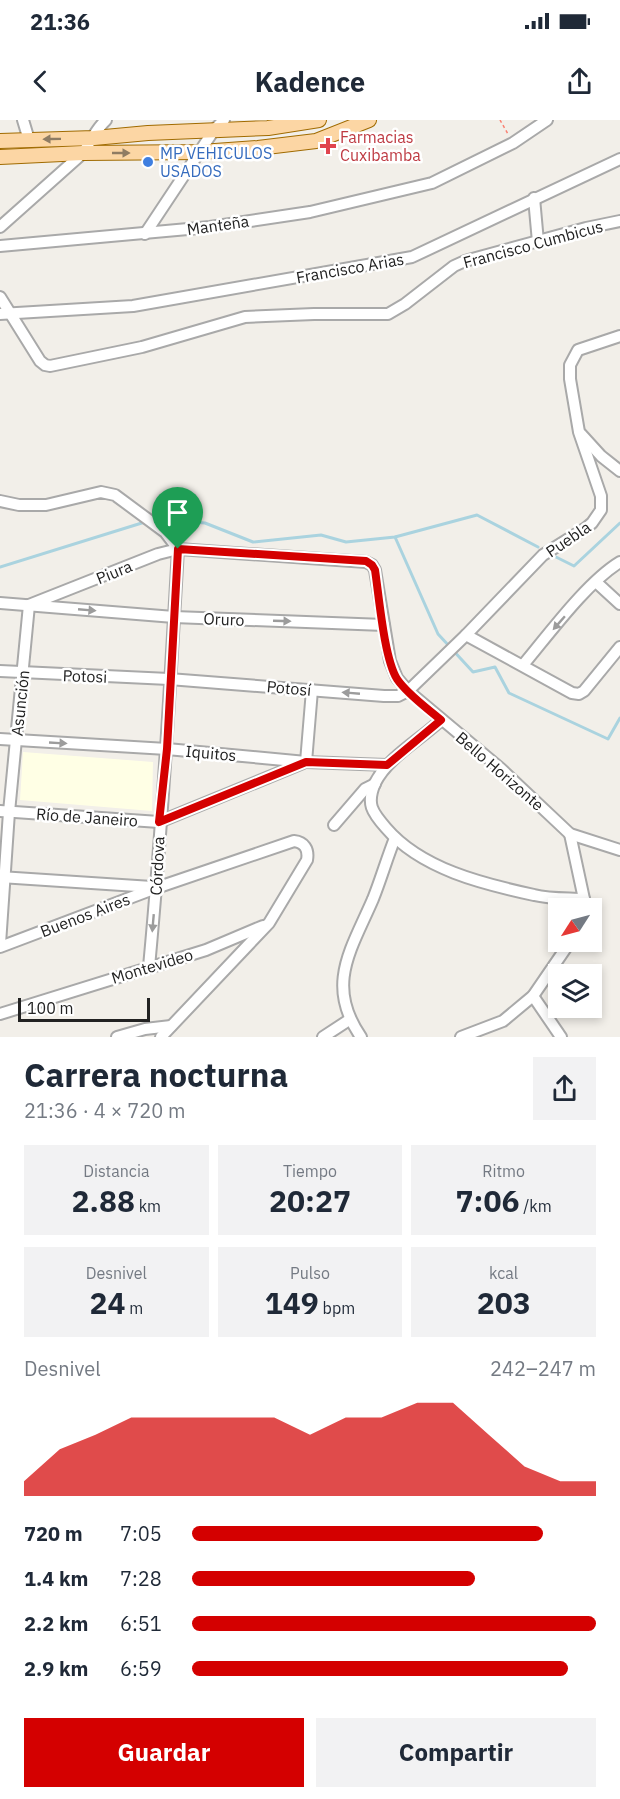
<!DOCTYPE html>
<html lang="es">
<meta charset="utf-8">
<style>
:root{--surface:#fff;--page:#f2f2f3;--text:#1f2937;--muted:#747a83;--accent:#d40000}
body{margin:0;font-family:"IBM Plex Sans",sans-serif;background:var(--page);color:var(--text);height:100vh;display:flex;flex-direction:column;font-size:22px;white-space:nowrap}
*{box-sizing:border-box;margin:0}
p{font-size:20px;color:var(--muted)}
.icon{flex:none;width:33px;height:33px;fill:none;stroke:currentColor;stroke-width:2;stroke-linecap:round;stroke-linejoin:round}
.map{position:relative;height:917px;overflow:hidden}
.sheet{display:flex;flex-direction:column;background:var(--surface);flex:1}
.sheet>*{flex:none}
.needle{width:39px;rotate:234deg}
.fabs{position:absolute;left:548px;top:778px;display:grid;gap:12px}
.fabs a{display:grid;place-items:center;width:54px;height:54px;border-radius:0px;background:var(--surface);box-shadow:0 3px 9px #0003;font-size:30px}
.scale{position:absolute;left:18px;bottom:15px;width:132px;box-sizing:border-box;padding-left:6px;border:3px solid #222;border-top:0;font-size:16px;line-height:21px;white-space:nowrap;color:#222;-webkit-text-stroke:4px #fff;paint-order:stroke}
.pin{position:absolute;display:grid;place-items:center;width:51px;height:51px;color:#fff;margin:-62px -26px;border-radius:50% 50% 50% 0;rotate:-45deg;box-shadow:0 0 6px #0007}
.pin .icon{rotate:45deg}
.round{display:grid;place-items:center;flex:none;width:63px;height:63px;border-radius:0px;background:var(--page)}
.head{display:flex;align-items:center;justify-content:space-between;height:102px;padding:0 24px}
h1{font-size:33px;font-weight:700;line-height:45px}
.figures{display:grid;grid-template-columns:repeat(3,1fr);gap:9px;height:102px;padding:6px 24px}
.figures div{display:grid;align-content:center;border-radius:0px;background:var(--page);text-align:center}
.figures b{font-size:30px;font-weight:700}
.figures small{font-size:16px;font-weight:400}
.figures p{font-size:16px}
.chart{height:168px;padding:12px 24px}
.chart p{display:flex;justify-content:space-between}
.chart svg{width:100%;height:108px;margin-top:6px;fill:var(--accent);opacity:.7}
.primary-button{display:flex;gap:12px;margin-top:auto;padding:12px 24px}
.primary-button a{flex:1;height:69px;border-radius:0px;background:var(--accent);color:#fff;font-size:24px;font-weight:700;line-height:69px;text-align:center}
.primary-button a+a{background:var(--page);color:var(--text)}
ul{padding:0 24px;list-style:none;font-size:20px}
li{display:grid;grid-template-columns:96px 72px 1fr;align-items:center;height:45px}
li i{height:15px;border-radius:8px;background:var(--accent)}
.status{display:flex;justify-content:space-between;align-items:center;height:42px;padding:0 30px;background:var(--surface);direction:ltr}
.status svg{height:16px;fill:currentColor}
header{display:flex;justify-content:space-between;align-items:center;height:78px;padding:0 24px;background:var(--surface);font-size:27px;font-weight:700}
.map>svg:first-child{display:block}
</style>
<div class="status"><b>21:36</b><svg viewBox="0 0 49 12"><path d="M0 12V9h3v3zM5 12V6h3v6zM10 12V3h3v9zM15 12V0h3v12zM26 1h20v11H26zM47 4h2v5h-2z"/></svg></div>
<header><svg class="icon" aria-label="back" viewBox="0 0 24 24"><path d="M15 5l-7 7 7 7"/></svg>Kadence<svg class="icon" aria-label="share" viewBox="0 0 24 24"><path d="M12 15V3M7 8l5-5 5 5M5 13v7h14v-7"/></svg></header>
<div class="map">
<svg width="620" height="917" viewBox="0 0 620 917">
<rect width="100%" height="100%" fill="#f2efe9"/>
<path fill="#ffffe5" d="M23 632 153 642 152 691 20 680Z"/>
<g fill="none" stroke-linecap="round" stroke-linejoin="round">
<g stroke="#aad3df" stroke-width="3">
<path d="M155 399 205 403 253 422 321 415 346 422 395 417 477 395 538 427"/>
<path d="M395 417 438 514 473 552 495 547 509 573 608 619 620 598"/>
<path d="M552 435 574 446 620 403"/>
<path d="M0 447 145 402"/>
</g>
<defs>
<g id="minor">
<path d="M23 0 29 20"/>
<path d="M534 78 538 122"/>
<path d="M0 107 83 33C91 21 96 9 106 0"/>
<path d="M145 114 214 10 224 0"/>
<path d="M0 126 210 107 310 92 432 63 513 23 547 0"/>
<path d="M0 177 40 241 45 245 50 246 142 227 245 197 314 194H388L405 184 454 146 465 141 586 108 620 101"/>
<path d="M0 194 133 186 412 137 620 39"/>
<path d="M581 314 601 336 620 351"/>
<path d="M0 381 19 385H46L101 372 115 375 165 412 178 429C170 569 162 708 149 847"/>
<path d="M596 462 620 484"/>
<path d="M0 483 174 497 384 505"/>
<path d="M29 485 158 434 178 429 366 442 372 445 375 450 390 541 397 558 408 571 500 648 570 714 620 730"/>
<path d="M466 515 572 573 579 574 584 571 620 527"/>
<path d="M523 545C549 514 587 462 620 442"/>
<path d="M0 551 169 559 384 576H398L408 571 466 515 543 435 586 408 592 403 601 390V376L579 312 570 259V245L578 230 620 216"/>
<path d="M441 600C420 620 388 637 375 663 366 684 372 692 386 708 421 749 483 764 534 775 550 779 568 778 584 779"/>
<path d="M0 619 167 629 306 642 387 645"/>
<path d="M306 642 312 570"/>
<path d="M0 691 159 702 303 643"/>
<path d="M334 705 365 669 375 664"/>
<path d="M570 714 584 779V789"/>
<path d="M0 757 152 767"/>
<path d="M0 824 9 692 29 485"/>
<path d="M0 827 156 768 294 721C304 722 309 729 307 740L269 803 161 917"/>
<path d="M533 876 561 917"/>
<path d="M0 894 206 830 263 806"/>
<path d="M117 917 145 909 171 906"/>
<path d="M323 917 349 900"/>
<path d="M361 917C325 865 351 830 373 779 381 759 387 738 395 718"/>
<path d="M461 917 503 901 533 876 570 822"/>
</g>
<g id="major">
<path d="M0 21 94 18 148 13 268 8 319 0"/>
<path d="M0 37 83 33 201 32 258 28 316 21 369 0"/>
</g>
</defs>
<use href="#minor" stroke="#a9a9a9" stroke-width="14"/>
<use href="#major" stroke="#a06b00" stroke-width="16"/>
<path stroke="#fa8072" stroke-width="1.5" stroke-dasharray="3 3" stroke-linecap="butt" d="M500 0 508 14"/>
<use href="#minor" stroke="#fff" stroke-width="10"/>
<use href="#major" stroke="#fcd6a4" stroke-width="14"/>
</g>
<defs><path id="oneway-solid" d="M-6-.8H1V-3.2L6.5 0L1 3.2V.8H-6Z" transform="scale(1.5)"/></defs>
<g fill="#8f7c63">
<use href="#oneway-solid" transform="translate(52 19) rotate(179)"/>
<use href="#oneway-solid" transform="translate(121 33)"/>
</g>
<g fill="#9c9c9c">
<use href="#oneway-solid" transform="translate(87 490) rotate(5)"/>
<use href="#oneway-solid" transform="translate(282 501) rotate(2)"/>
<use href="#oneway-solid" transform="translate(559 503) rotate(131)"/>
<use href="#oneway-solid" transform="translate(351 573) rotate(-175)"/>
<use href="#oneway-solid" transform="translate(58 623) rotate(3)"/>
<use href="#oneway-solid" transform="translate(153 803) rotate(95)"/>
</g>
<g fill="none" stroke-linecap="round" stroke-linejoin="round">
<defs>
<path id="route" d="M178 429 366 441 372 445 375 450C379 476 384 538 397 559 408 575 427 588 441 600L387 645 306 642 159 702 167 629Z"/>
</defs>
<use href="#route" stroke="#fff" stroke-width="12"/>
<use href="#route" stroke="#d40000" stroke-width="8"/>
</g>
<path fill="#e0444e" stroke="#fff" stroke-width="2" d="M325 17h6v6h6v6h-6v6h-6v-6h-6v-6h6z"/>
<circle fill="#3f7fe0" stroke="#fff" stroke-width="2" cx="148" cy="42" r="6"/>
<g text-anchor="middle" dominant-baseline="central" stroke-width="5" stroke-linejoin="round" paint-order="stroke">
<g font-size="16" fill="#be3a42" stroke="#fff" text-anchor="start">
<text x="340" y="17">Farmacias<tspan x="340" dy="18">Cuxibamba</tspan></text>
</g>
<g font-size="16" fill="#366cbe" stroke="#fff" text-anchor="start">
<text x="160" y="33">MP VEHICULOS<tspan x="160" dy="18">USADOS</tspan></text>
</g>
<g font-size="16" fill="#222" stroke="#fff">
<text transform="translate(218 105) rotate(-8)">Manteña</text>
<text transform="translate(533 124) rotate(-15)">Francisco Cumbicus</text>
<text transform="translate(350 148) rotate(-10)">Francisco Arias</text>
<text transform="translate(568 419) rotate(-34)">Puebla</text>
<text transform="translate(114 452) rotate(-22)">Piura</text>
<text transform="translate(224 499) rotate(2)">Oruro</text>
<text transform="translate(85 556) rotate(2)">Potosi</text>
<text transform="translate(289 568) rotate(5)">Potosí</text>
<text transform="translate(20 583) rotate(-84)">Asunción</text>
<text transform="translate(211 633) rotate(5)">Iquitos</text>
<text transform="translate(500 651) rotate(41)">Bello Horizonte</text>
<text transform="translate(87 697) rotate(4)">Río de Janeiro</text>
<text transform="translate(157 746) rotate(-87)">Córdova</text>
<text transform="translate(85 795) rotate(-21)">Buenos Aires</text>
<text transform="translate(152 846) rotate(-17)">Montevideo</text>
</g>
</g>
</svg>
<div class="fabs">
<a><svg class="needle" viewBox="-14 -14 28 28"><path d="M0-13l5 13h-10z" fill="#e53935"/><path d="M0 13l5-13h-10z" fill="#747a83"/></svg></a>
<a><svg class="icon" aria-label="layers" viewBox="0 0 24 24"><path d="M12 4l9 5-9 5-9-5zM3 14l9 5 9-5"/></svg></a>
</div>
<div class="scale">100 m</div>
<div class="pin" style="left:178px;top:429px;background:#1e9e55"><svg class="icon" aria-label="arrive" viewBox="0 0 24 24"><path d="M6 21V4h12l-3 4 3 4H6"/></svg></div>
</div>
<section class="sheet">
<div class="head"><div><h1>Carrera nocturna</h1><p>21:36 · 4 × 720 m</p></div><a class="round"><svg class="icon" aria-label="share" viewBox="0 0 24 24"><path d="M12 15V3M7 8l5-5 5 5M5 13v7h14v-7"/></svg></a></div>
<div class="figures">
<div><p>Distancia</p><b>2.88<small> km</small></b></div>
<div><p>Tiempo</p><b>20:27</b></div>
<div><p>Ritmo</p><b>7:06<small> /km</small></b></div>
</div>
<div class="figures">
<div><p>Desnivel</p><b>24<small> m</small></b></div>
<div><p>Pulso</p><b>149<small> bpm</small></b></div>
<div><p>kcal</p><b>203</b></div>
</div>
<div class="chart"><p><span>Desnivel</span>242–247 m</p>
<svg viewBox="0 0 160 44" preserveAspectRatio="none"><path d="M0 44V38L10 25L20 19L30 12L40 12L50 12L60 12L70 12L80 19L90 12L100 12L110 6L120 6L130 19L140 32L150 38L160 38V44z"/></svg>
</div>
<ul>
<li><b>720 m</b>7:05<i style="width:87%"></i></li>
<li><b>1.4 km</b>7:28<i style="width:70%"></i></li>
<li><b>2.2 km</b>6:51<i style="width:100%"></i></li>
<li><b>2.9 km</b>6:59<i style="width:93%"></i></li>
</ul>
<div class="primary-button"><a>Guardar</a><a>Compartir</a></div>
</section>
